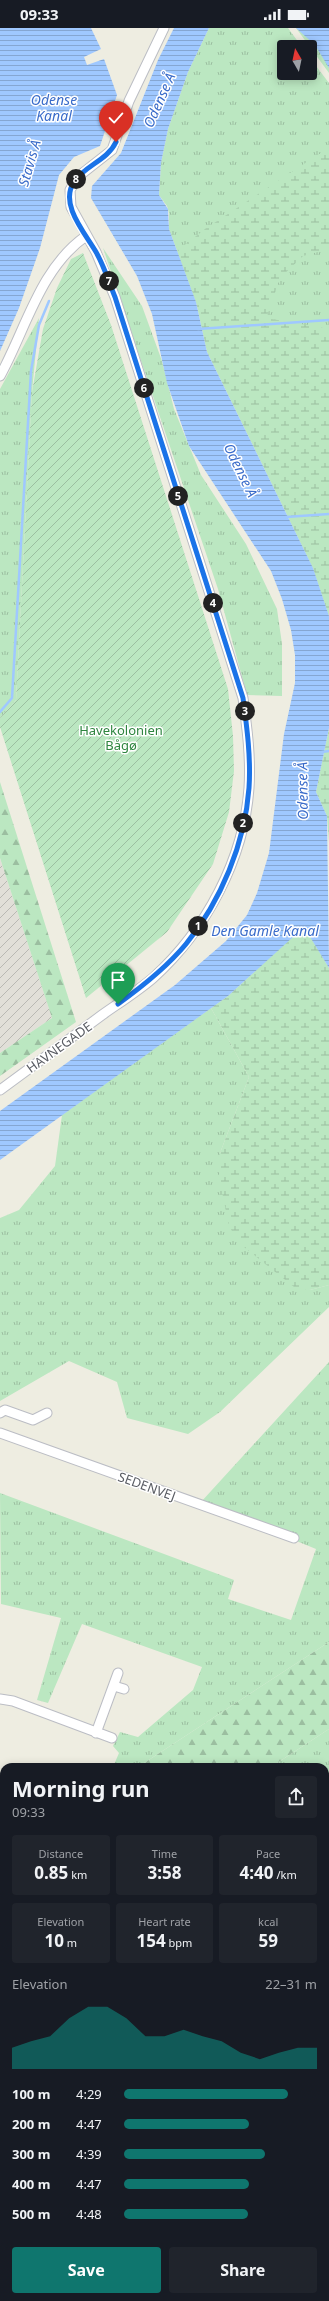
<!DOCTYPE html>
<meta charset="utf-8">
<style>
:root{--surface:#171b24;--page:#20242c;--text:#f1f3f6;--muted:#9ea1a6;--accent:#0f766e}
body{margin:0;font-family:"Noto Sans",sans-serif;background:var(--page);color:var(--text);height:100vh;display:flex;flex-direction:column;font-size:15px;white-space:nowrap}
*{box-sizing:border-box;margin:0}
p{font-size:13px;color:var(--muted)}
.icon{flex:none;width:22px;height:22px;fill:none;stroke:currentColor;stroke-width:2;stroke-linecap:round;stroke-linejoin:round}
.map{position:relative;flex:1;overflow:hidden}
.details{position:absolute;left:0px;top:1735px;width:329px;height:538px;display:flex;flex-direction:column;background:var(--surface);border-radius:12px 12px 0 0;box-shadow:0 2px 10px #0003}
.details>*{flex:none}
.needle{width:26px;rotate:351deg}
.controls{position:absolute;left:277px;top:12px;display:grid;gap:8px}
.controls a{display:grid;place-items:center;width:40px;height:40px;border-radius:4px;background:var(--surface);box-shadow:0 2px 10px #0003;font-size:20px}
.pin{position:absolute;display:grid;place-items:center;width:34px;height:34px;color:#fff;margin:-41px -17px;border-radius:50% 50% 50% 0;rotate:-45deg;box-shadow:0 0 4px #0007}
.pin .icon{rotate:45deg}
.km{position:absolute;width:20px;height:20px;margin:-10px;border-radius:50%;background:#222;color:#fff;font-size:11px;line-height:20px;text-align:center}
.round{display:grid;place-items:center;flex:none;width:42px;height:42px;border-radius:4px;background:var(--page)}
.overview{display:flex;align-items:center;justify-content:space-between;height:68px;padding:0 12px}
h1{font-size:22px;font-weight:700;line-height:30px}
.metrics{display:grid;grid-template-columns:repeat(3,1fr);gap:6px;height:68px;padding:4px 12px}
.metrics div{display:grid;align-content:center;border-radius:4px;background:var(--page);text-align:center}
.metrics b{font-size:17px;font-weight:700}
.metrics small{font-size:11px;font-weight:400}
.metrics p{font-size:11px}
.chart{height:112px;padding:8px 12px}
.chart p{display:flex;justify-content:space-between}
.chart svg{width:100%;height:72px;margin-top:4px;fill:var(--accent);opacity:.7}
.button{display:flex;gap:8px;margin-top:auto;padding:8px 12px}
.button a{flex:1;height:46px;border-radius:4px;background:var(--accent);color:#fff;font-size:16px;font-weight:700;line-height:46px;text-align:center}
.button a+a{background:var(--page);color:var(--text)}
ul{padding:0 12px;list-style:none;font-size:13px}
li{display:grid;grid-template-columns:64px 48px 1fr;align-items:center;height:30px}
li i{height:10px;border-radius:5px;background:var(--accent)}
.status{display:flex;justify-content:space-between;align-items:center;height:28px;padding:0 20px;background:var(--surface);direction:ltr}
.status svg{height:11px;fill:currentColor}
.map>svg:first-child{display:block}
</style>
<div class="status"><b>09:33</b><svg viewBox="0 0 49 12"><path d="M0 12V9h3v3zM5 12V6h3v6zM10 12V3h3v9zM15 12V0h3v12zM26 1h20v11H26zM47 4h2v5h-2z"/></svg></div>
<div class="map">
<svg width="329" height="2273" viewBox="0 0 329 2273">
<defs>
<pattern id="industrial-furrows" width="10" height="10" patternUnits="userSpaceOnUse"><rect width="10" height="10" fill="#e1dfd8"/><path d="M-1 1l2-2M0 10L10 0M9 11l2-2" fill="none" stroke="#b9b8b3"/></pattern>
<pattern id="grass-tufts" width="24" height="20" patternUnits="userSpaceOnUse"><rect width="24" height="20" fill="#bbe7c1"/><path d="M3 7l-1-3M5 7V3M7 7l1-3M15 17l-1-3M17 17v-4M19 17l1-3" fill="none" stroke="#9bbea0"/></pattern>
<pattern id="forest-firs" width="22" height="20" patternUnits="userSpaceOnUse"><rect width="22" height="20" fill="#bbe7c1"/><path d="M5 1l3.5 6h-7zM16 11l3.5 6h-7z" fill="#9bbea0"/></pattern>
<pattern id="wetland-marsh" width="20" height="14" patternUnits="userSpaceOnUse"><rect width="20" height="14" fill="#bbe7c1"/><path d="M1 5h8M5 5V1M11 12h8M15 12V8" fill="none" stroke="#9bbea0"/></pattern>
<pattern id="garden-furrows" width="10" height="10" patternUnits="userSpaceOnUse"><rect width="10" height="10" fill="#bbe7c1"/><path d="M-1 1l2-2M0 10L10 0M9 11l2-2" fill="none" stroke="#9bbea0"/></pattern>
<pattern id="water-rules" width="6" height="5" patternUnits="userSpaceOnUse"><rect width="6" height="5" fill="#9fc8ff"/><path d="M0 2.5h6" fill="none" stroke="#85a6d2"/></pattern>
</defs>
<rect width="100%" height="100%" fill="#eeede1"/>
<path fill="url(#industrial-furrows)" d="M0 830 52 990 0 1025Z"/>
<g fill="url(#grass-tufts)">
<path d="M209 0H288L302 19H284V45H310V30L329 55V588L313 540 288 488 196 274 169 201V185L167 178 159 167 161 135 168 101 188 44Z"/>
<path d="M296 0H329V45Z"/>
<path d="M103 220 142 278 162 333 174 381 201 447 246 516 277 581 282 616V668L247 667 218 561Z"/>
<path d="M39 290 32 364 16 672 0 690V361Z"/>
<path d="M211 980 249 1049 220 1125 310 1262 329 1257V1279L220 1384 188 1406 127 1390 117 1354 69 1333 0 1373V1190L19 1182 55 1138 62 1087Z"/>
<path d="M329 1334V1614L138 1739H113L119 1725 113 1718 120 1704 138 1709 193 1662 202 1639 82 1596 48 1675 37 1672 61 1590 1 1576 0 1465 234 1552 228 1571 291 1592 316 1521 201 1474Z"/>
<path d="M329 1701V2150L325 2153V1739H271Z"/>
<path d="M4 1793V1827L0 1829V1794Z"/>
<path d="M4 1917V2248L0 2244V1919Z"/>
<path d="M26 2269H164L162 2273H30Z"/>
</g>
<g fill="url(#forest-firs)">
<path d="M0 754 76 994 0 1048V1025L52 990 0 830Z"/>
<path d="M329 1614V1701L271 1739H138Z"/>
<path d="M4 1827V1917L0 1919V1829Z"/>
<path d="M164 2269H208V2273H162Z"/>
</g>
<g fill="url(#wetland-marsh)">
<path d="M329 124V221L303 228 280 250 267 288 272 291 329 301V588L313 540 207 324 196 274 177 223 205 201 319 126Z"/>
<path d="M329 700V815L327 788 316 764Z"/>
<path d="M304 898 329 940V1257L310 1262 294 1259 239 1215 229 1198 219 1149 220 1125 249 1049 211 980 228 968Z"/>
<path d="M329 2150V2273H208V2269H325V2153Z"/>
</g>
<path fill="url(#garden-furrows)" d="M83 225 111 297 228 661 233 708 234 743 229 784 213 836 167 904 86 970 0 699V690L16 672 32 364 43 301 57 260 71 231Z"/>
<g fill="url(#water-rules)">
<path d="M0 0H91L101 21 84 29 87 37 104 31 117 67 100 118 74 129 59 147 40 220 19 280 0 323Z"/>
<path d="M174 0H209L188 44 168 101 161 135 159 167 168 181 169 201 196 274 207 324 313 540 329 588V700L316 764 327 788 329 940 304 899 228 968 0 1132V1083L175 957 226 913 247 887 257 865 269 825 284 706 295 655V627L291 602 282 571 271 543 189 418 167 355 152 286 137 248 91 170 92 158 121 125 158 32Z"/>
<path d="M296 0H329V40L315 17Z"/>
</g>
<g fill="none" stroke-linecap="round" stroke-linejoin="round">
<g stroke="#9fc8ff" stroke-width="2.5">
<path d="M198 301 329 292"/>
<path d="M286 489 329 486"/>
<path d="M0 684 12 670 31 343 39 297 49 273"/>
<path d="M322 724 329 723"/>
<path d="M325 2219 329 2213"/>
<path d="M213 2273 217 2269"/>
</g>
<defs>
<g id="minor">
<path d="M0 348C26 301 40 240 86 208"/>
<path d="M0 1062C34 1037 68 1012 102 987 119 975 138 963 153 950 206 902 244 831 249 760 251 729 247 700 243 670L115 269 96 224 71 179 70 162 79 148 112 122 129 73 164 0"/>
<path d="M0 1385 5 1382 33 1392 47 1385"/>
<path d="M0 1405 294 1510"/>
<path d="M114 1658 124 1661"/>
<path d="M0 1671 13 1673 112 1710"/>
<path d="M96 1705 118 1645"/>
</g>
</defs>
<use href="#minor" stroke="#bbbdc4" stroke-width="11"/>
<use href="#minor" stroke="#fff" stroke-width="9"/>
</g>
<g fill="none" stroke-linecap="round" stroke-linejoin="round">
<defs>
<path id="route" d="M116 114C107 133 85 137 74 154 59 176 85 205 96 224 104 238 109 254 115 269L243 670C247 700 251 730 249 760 245 815 221 873 186 916 167 939 143 958 118 976"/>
</defs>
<use href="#route" stroke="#fff" stroke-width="8"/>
<use href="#route" stroke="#1a73e8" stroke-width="5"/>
</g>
<g text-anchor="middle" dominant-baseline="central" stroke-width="3" stroke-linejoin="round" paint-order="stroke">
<g font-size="13" fill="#2e853f" stroke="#fff">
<text x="121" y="702">Havekolonien<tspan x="121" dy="15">Bågø</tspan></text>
</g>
<g font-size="13" fill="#595c63" stroke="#fff">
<text transform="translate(59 1019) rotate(-36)">HAVNEGADE</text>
<text transform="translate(147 1458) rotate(20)">SEDENVEJ</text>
</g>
<g font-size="14" font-style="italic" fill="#3a6cca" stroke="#fff">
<text x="54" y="71">Odense<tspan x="54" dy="16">Kanal</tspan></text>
<text transform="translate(159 72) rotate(-66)">Odense Å</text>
<text transform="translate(29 135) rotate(-74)">Stavis Å</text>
<text transform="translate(241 442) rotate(64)">Odense Å</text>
<text transform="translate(302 763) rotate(-91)">Odense Å</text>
<text x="265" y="902">Den Gamle Kanal</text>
</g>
</g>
</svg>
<div class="controls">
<a><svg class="needle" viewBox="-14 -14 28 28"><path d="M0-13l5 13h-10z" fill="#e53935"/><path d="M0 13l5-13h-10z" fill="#9ea1a6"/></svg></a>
</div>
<div class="pin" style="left:118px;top:976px;background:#1e9e55"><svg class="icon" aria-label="arrive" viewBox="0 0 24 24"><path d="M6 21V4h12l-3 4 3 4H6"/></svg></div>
<div class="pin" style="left:116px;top:114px;background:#d93025"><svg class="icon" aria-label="check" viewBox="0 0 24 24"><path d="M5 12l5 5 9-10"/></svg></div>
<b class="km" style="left:198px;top:898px">1</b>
<b class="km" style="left:243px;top:795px">2</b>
<b class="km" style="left:245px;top:683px">3</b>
<b class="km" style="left:213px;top:575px">4</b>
<b class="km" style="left:178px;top:468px">5</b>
<b class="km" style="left:144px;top:360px">6</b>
<b class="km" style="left:109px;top:253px">7</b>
<b class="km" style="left:76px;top:151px">8</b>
<section class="details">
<div class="overview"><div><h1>Morning run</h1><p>09:33</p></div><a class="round"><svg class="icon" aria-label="share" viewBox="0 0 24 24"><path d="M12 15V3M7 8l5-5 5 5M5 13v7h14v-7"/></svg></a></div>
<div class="metrics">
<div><p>Distance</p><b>0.85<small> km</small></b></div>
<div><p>Time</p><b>3:58</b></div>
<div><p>Pace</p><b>4:40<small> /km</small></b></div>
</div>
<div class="metrics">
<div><p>Elevation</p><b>10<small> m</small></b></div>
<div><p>Heart rate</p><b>154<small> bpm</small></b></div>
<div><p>kcal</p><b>59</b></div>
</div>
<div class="chart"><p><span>Elevation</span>22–31 m</p>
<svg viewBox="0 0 160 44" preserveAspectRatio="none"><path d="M0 44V31L10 27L20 24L30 13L40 6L50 6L60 13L70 24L80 24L90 20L100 24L110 27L120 34L130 38L140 34L150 31L160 31V44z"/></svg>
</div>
<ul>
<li><b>100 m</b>4:29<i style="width:85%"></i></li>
<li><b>200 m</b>4:47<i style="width:65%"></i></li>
<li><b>300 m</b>4:39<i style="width:73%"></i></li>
<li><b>400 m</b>4:47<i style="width:65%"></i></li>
<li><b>500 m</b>4:48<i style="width:64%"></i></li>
</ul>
<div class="button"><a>Save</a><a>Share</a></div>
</section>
</div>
